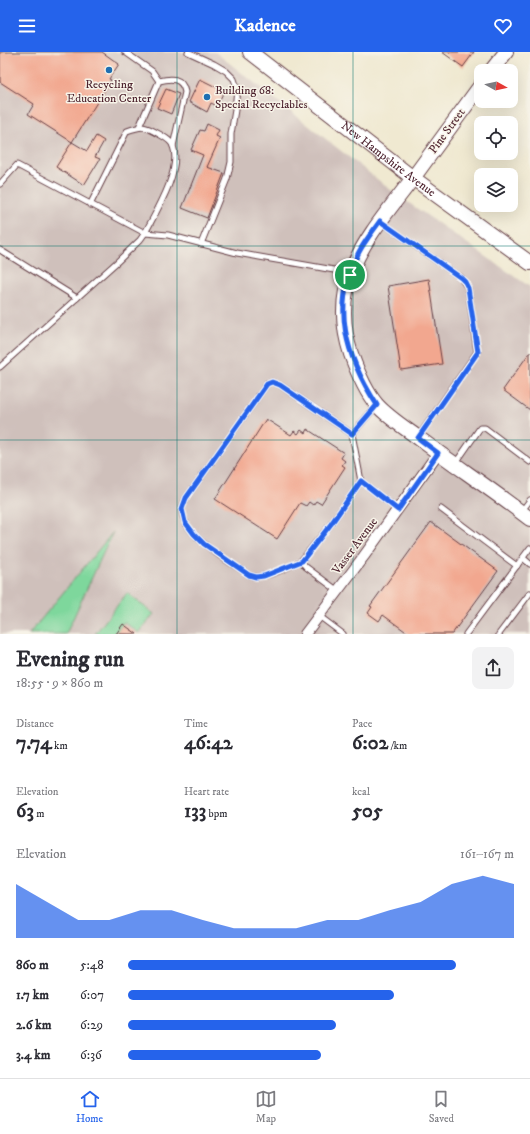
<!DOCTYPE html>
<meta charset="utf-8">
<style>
:root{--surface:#fff;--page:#f2f2f3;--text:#2b2b33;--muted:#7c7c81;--line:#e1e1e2;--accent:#2563eb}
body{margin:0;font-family:"IM FELL DW Pica",serif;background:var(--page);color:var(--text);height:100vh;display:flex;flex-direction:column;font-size:15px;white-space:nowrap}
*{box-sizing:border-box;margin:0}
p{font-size:13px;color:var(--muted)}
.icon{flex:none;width:22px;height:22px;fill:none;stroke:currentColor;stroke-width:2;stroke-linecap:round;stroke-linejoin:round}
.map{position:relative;height:582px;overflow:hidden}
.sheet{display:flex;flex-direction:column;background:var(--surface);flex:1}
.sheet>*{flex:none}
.needle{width:26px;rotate:98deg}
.fabs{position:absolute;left:474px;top:12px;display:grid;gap:8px}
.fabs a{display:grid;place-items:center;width:44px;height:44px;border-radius:8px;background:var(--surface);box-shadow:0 4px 16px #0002;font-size:20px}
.pin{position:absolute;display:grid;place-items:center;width:34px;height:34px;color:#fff;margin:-17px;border:2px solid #fff;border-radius:50%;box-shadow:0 1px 4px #0007}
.round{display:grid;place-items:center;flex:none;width:42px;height:42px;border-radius:8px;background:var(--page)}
.summary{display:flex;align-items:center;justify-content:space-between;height:68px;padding:0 16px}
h1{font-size:22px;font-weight:700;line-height:30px}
.figures{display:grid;grid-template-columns:repeat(3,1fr);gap:6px;height:68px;padding:4px 16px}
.figures div{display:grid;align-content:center}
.figures b{font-size:20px;font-weight:700}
.figures small{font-size:11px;font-weight:400}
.figures p{font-size:11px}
.chart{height:112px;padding:8px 16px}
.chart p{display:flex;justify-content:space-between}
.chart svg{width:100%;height:72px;margin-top:4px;fill:var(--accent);opacity:.7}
ul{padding:0 16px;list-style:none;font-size:13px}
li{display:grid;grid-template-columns:64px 48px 1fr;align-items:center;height:30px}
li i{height:10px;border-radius:5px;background:var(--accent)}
header{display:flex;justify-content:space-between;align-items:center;height:52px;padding:0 16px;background:var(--accent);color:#fff;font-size:18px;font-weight:700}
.tabs{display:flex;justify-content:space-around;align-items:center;height:56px;border-top:1px solid var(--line);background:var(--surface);font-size:11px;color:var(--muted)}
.tabs a{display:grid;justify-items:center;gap:2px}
.tabs .current{color:var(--accent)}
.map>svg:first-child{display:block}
</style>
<header><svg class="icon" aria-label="menu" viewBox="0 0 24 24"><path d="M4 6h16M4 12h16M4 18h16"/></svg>Kadence<svg class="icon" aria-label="heart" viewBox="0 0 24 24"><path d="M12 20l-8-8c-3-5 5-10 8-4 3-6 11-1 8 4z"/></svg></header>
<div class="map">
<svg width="530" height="582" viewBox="0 0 530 582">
<rect width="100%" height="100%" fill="#f7f3e8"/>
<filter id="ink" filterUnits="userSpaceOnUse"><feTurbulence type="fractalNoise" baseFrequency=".025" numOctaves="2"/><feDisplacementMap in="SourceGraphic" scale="8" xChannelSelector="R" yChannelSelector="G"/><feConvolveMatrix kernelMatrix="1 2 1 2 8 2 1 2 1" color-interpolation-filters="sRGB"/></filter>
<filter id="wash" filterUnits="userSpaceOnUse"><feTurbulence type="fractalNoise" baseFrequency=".012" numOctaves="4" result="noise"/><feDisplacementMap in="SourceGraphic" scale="16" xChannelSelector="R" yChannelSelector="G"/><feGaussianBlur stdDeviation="0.9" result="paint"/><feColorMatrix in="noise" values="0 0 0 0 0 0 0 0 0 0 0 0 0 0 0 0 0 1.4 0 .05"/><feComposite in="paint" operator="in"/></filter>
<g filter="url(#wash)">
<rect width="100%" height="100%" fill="#f0e9d1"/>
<path fill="#cfc0bb" d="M0 0H215L396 142 530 235V582H0Z"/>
<g fill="#7ed79c" stroke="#647b64">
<path d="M113 480 66 582H29Z"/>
<path d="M127 541 154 562 139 581 124 570 115 582H95Z"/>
</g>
<g id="blocks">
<g fill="#f2a78f">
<path d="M0 0H102L119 12 109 27 111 28 72 90 28 62 34 52 0 30Z"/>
<path d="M442 0H474L463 15Z"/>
<path d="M200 27 224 39 217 54 211 51 207 60 189 50Z"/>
<path d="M166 37 179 42 171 62 157 56Z"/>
<path d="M207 72 219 78 216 84 220 86 207 115 224 121 207 166 182 156 203 103 191 98 200 78 204 79Z"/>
<path d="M96 84 104 89 95 105 100 107 84 133 56 115 72 90 87 99Z"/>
<path d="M429 227 442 312 401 318 388 234Z"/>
<path d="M530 300V358L503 338Z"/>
<path d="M266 367 291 383 294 379 298 382 301 378 305 381 307 377 344 401 341 406 345 409 342 413 345 415 321 452 316 449 313 453 309 450 306 454 300 451 277 487 215 447Z"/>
<path d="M431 470 498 519 452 582H409L383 563 379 569 368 561 372 555 370 554Z"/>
<path d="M123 572 137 582H116Z"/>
</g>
</g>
</g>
<g filter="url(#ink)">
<use href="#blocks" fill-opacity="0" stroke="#633d44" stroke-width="1"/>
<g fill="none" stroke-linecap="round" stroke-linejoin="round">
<defs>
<g id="lane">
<path d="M125 0 152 19 159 29"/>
<path d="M188 0 214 12 226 19 234 27 237 36 235 58 231 82V110L227 127 201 192"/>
<path d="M139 75 159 29C171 26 182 25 185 40L173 94"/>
<path d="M0 132 17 113 145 181 168 183 237 201 334 218 349 222"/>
<path d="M381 170 461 226 468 236 477 300 419 384"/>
<path d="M0 198 77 246"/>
<path d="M0 315 117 210 140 188 145 181C156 160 182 118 173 94 171 88 164 85 159 82 145 74 143 73 127 79L90 153"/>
<path d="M455 412 480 376H485L530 410"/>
<path d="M361 429 352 382 377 353"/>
<path d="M441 457 517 514"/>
<path d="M521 460 530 448"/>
<path d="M523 506 530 512"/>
<path d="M301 509C288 515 263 529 249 523 229 509 182 484 182 457 182 454 185 449 186 446L267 332 272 330 280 333 352 382"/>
<path d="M338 539 306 515 301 509 331 472 361 429 398 458"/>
<path d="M319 564 343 582"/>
<path d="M466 582 530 496"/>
<path d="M499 582 530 541"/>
</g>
<path id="street" d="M305 582 364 504 438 401"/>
<g id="secondary">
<path id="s1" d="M250 0 413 126 530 211"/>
<path d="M491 19 506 0"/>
<path d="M481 33C458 64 436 95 413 126 371 182 326 226 351 302 357 319 365 339 377 353 389 366 405 376 420 387 456 414 494 439 530 467"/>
</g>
</defs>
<use href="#lane" stroke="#633d44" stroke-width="7"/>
<use href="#street" stroke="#633d44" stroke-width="12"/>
<use href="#secondary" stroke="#633d44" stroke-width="16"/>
<use href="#lane" stroke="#fff" stroke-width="5"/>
<use href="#street" stroke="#fff" stroke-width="10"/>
<use href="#secondary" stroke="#fff" stroke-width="14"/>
</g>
</g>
<g fill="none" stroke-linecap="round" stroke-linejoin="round" filter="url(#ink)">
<defs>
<path id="route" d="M380 169 461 226 465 230 468 236 478 300 418 386 438 401 398 458 361 429 331 472 302 509 264 524 256 525 249 523 204 492 194 482 185 470 182 457 186 446 267 332 272 330 280 333 352 382 377 353C346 305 330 254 359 200 365 189 373 179 380 169Z"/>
</defs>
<use href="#route" stroke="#fff" stroke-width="8"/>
<use href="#route" stroke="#2563eb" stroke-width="5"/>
</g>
<path fill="none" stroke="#0f766e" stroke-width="1" stroke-opacity="0.55" d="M177 0V582M353 0V582M0 194H530M0 388H530"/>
<g fill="#1f6fb2" stroke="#f7f3e8" stroke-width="1.5">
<circle cx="109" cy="18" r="4"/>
<circle cx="207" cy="45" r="4"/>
</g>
<g text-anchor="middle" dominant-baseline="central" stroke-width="3" stroke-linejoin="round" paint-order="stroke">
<g font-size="12" fill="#4a1f2b" stroke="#f7f3e8">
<text x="109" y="32">Recycling<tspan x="109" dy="14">Education Center</tspan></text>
<text x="215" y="38" text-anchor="start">Building 68:<tspan x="215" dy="14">Special Recyclables</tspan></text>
</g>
<g font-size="12" fill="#4a1f2b" stroke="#f7f3e8">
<text transform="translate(447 79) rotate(-54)">Pine Street</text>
<text stroke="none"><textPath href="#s1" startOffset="175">New Hampshire Avenue</textPath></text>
<text transform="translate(355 494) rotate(-53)">Vasser Avenue</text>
</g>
</g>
</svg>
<div class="fabs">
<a><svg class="needle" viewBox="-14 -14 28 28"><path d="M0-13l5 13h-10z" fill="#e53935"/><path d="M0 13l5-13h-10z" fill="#7c7c81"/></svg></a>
<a><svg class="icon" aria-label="locate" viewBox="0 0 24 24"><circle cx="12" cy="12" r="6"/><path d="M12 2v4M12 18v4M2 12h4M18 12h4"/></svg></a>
<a><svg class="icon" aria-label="layers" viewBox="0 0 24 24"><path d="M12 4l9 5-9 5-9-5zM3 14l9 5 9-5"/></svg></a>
</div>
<div class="pin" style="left:350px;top:223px;background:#1e9e55"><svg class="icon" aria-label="arrive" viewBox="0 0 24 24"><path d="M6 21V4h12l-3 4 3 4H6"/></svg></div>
</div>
<section class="sheet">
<div class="summary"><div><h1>Evening run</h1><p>18:55 · 9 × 860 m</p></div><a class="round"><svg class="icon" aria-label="share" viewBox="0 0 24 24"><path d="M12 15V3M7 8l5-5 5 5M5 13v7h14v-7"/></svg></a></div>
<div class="figures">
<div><p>Distance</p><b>7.74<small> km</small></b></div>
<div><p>Time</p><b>46:42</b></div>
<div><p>Pace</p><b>6:02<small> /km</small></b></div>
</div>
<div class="figures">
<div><p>Elevation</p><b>63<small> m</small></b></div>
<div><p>Heart rate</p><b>133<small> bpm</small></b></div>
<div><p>kcal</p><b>505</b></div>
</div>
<div class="chart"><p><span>Elevation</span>161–167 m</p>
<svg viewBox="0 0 160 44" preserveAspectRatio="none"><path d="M0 44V11L10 22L20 33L30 33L40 27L50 27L60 33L70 38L80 38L90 38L100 33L110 33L120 27L130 22L140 11L150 6L160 11V44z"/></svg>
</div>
<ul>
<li><b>860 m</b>5:48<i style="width:85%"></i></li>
<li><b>1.7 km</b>6:07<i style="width:69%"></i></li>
<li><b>2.6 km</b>6:29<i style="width:54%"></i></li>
<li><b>3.4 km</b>6:36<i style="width:50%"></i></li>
</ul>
</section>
<nav class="tabs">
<a class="current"><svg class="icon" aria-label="home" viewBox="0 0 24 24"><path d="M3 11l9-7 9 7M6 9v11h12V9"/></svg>Home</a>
<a><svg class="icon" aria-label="map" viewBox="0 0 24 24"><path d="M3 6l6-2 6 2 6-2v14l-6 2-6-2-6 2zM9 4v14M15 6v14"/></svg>Map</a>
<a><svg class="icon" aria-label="saved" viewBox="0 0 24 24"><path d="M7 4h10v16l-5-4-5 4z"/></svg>Saved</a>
</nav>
